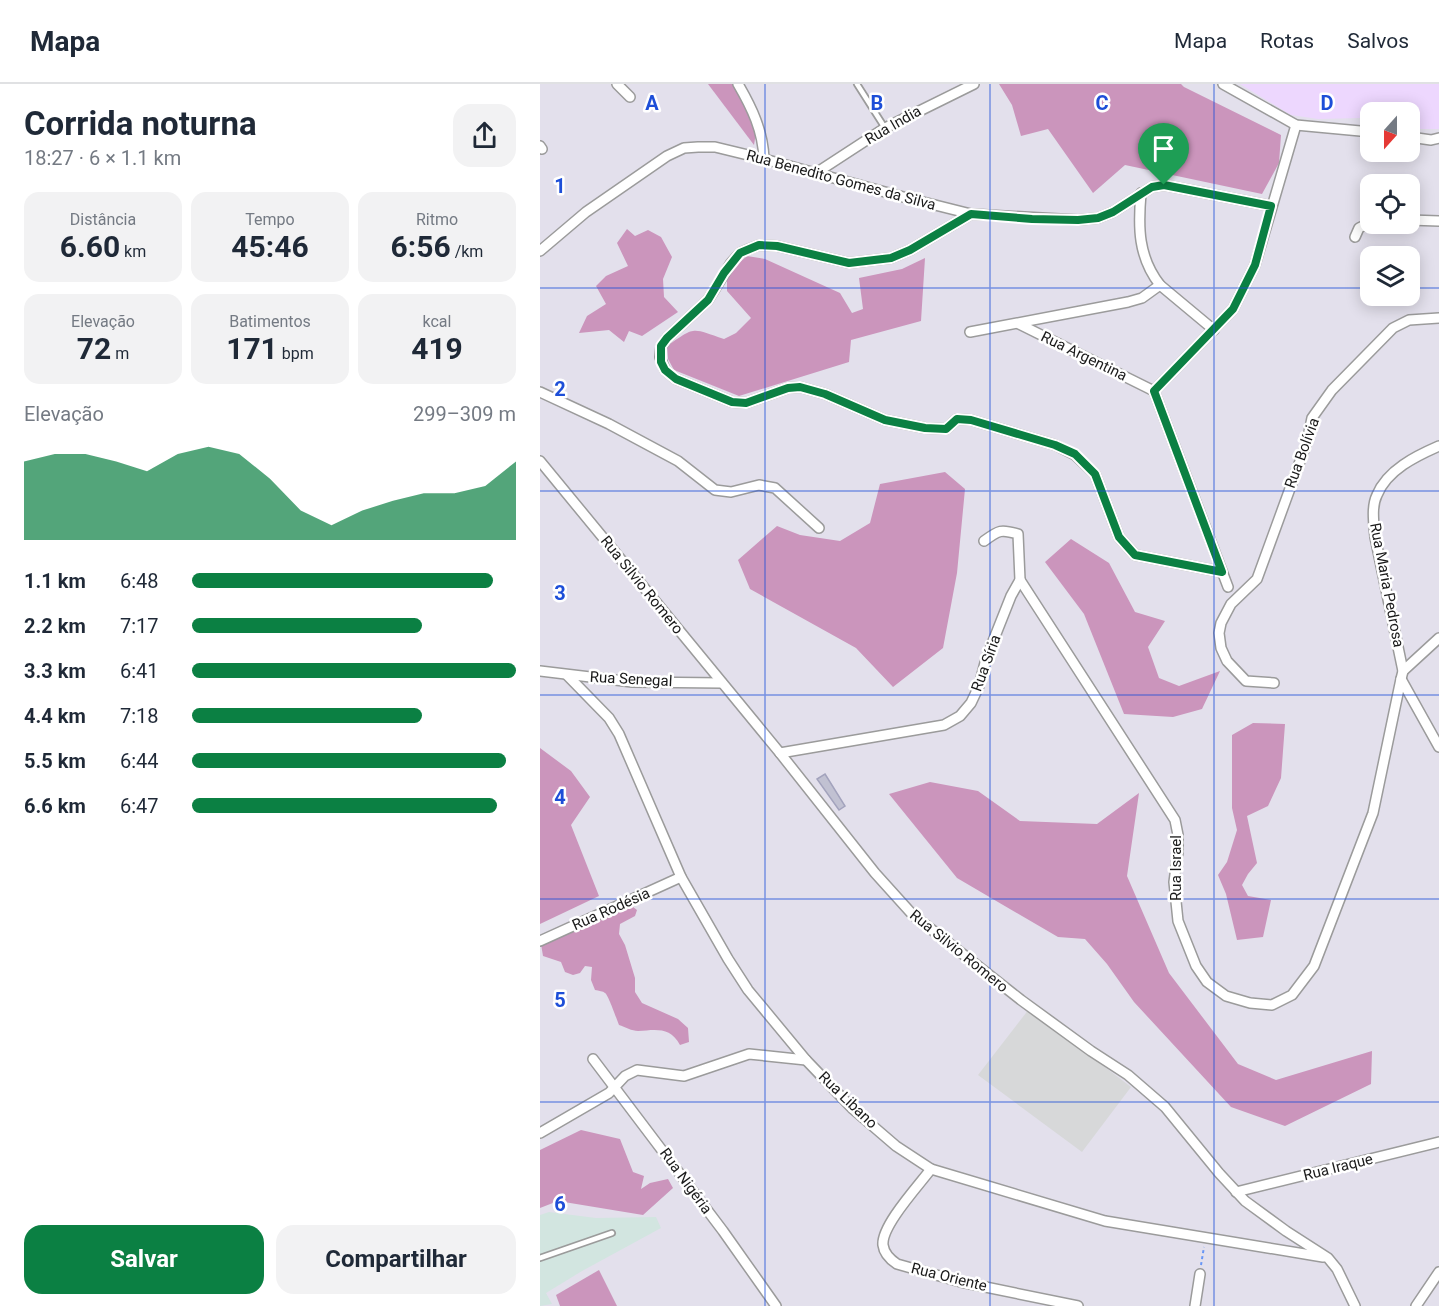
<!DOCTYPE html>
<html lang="pt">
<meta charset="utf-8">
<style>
:root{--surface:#fff;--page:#f2f2f3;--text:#1f2937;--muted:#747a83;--line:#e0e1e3;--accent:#0b8043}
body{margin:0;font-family:Roboto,sans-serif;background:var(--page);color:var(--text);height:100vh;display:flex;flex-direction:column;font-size:22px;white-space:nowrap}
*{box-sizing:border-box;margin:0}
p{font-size:20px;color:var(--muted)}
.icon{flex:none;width:33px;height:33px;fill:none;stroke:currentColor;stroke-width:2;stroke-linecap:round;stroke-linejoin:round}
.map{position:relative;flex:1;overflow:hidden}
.panel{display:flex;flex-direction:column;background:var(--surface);width:540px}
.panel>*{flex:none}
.needle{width:39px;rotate:201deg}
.fabs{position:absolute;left:820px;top:18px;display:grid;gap:12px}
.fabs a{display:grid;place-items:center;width:60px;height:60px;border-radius:12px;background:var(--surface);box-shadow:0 3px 15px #0003;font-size:30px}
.pin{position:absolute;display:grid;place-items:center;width:51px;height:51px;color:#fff;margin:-62px -26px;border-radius:50% 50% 50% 0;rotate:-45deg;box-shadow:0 0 6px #0007}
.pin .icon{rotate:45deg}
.round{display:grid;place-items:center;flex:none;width:63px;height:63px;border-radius:18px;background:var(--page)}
.head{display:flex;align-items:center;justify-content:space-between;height:102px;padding:0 24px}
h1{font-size:33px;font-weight:700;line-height:45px}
.stats{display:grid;grid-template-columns:repeat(3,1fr);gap:9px;height:102px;padding:6px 24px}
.stats div{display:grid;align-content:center;border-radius:15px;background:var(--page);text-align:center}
.stats b{font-size:30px;font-weight:700}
.stats small{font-size:16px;font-weight:400}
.stats p{font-size:16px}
.chart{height:168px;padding:12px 24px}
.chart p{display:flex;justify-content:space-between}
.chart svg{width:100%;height:108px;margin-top:6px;fill:var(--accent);opacity:.7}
.action{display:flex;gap:12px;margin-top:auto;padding:12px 24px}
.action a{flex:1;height:69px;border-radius:18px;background:var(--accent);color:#fff;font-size:24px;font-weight:700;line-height:69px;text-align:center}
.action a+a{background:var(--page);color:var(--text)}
ul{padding:0 24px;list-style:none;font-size:20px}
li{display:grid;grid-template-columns:96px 72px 1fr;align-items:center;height:45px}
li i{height:15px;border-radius:8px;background:var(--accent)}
header{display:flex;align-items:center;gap:36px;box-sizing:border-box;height:84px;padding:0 30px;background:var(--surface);border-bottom:2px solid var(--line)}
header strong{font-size:28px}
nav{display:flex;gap:33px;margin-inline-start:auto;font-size:21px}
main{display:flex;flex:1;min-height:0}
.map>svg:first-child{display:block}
</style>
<header>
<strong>Mapa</strong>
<nav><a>Mapa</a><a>Rotas</a><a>Salvos</a></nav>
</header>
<main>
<section class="panel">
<div class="head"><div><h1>Corrida noturna</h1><p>18:27 · 6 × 1.1 km</p></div><a class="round"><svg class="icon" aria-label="share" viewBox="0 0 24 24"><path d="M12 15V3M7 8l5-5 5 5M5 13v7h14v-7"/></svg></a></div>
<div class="stats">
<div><p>Distância</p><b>6.60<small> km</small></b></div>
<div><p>Tempo</p><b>45:46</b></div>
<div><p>Ritmo</p><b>6:56<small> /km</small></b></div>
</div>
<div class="stats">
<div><p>Elevação</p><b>72<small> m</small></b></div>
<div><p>Batimentos</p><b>171<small> bpm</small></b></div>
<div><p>kcal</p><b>419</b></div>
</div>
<div class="chart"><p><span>Elevação</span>299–309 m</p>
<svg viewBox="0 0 160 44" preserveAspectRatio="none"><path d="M0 44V12L10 9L20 9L30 12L40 16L50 9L60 6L70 9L80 19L90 32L100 38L110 32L120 28L130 25L140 25L150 22L160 12V44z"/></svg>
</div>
<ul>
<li><b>1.1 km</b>6:48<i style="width:93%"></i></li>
<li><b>2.2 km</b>7:17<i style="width:71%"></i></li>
<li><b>3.3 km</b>6:41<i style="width:100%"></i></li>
<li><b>4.4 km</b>7:18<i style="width:71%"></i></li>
<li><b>5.5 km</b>6:44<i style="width:97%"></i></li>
<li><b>6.6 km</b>6:47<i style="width:94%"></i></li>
</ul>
<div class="action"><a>Salvar</a><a>Compartilhar</a></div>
</section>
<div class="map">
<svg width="899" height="1222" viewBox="0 0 899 1222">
<rect width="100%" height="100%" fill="#e3e0ec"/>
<path fill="#d7d8d9" d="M489 925 591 1003 542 1068 438 991Z"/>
<path fill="#d2e5e0" d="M9 1128 56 1134 116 1133 121 1144 42 1187 6 1209 12 1220 0 1222V1131Z"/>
<path fill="#edd7fe" d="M700 0H899V45H870V28H831V37L820 34 778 35 751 31Z"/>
<g fill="#cb95bc">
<path d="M168 0H194L216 49 214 61Z"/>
<path d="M459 0H641L644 3 741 51 739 79 722 110 585 81 553 109 508 45 481 52 472 21Z"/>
<path d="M87 145 95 152 108 146 121 153 132 173 123 195 124 213 138 228 102 252 89 247 84 258 69 246 39 249 47 232 66 220 56 202 66 192 88 182 77 159Z"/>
<path d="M207 172 225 175 300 209 312 229 323 225 319 194 362 185 385 174 381 237 311 256 309 278 199 312 134 286 128 275 127 262C156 242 151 244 184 255L196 249 211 234 187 207V189Z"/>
<path d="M405 388 425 405 417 489 403 564 353 603 316 564 210 505 198 476 237 442 260 451 300 457 330 439 340 400Z"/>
<path d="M531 455 569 479 595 528 625 537 608 563 619 594 639 602 680 587 662 625 633 633 584 630 544 530 505 478Z"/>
<path d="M713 639 745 640 741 694 728 722 707 732 717 779 708 790 702 801 708 812 731 816 723 853 697 856 686 810 678 791 687 778 697 746 692 724V651Z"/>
<path d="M0 664 31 687 50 713 31 741 59 812 0 840Z"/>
<path d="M390 698 438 707 480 737 557 740 599 709 587 792 629 889 698 980 736 996 832 967 831 1000 745 1042 691 1023 594 918 567 880 545 855 518 853 417 794 349 710Z"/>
<path d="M93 823 97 826 95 832 80 840 79 850 85 861 95 894V908L102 919 138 935 148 944 149 958 140 961C130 942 115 946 98 947 92 947 85 943 79 941 77 936 68 910 65 909 63 907 59 907 55 906L51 896 52 883 45 882 40 889 33 891 25 888 21 878 3 872 1 860 76 826Z"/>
<path d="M41 1046 80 1055 93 1088 104 1092 101 1105 110 1099 128 1095 133 1104 103 1131 18 1117 0 1124V1066Z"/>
<path d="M59 1186 77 1222H20L16 1211Z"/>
</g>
<path fill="#c1c1d2" stroke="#a3a3bd" stroke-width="1.5" d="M285 690 305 722 299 726 277 695Z"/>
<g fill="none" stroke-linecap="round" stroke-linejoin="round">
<defs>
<g id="lane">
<path d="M317 0 345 44"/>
<path d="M0 1174 72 1149"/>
</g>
<g id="street">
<path d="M77 0 90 13"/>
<path d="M198 0C212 24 223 47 224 75"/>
<path d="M683 0 756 41 831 48"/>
<path d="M870 53 891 56 899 54"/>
<path d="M0 62 2 65"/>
<path d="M276 89 345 44 434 0"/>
<path d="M601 109C598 143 598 173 620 201L674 246"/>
<path d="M431 130 370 166 351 174 309 179 237 162 219 161 209 165 200 169 191 179 168 216 127 254 121 263 120 273 125 286 136 295 192 318 206 319 248 304 260 303 285 310 345 336 385 344 406 345 417 335 431 336 515 361 535 371 555 390 579 453 595 471 682 488"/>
<path d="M870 136 899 137"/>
<path d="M815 153 819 144 831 138"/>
<path d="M0 167 46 128 127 72 144 64 158 63H175L224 75 367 114 431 130 538 136 558 134 573 128 612 103 624 101 731 122"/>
<path d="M479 240 614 307 688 503"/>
<path d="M430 248 588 218 602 214 620 201"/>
<path d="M614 307 693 225 715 181 756 41"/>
<path d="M0 308 69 340 138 377 175 406 191 408 219 401 235 404 279 444"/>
<path d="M0 377 240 669 335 789 372 830 481 916 551 967 588 991 625 1023 679 1089 705 1117 746 1147 788 1174 797 1185 815 1222"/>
<path d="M480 496 635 736 638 751V768L634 798 638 837 656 882 667 898 686 912 710 919 732 921 752 911 774 882 833 729 861 595 863 587 835 453C834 440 831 423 837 411 847 386 876 372 899 362"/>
<path d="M0 587 92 598 182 599"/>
<path d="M863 587 899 554"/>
<path d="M27 591 69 634 79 650 141 793 188 875 208 906 266 976 313 1025 356 1062 391 1085 565 1137 783 1173"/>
<path d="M861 595 899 663"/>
<path d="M734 599 706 597 687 577 681 564 679 549 681 539 691 520 717 495 767 358 772 334 792 306 853 244 869 236 899 234"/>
<path d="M240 669 404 641 420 632 431 619 439 602 446 575 471 512 480 496 478 450C461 445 459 446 444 457"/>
<path d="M0 857 141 793"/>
<path d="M53 975 183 1147 236 1222"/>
<path d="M0 1049 69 1009 85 992 97 986 144 992 209 970 266 976"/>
<path d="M391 1085C379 1101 341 1142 343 1161 344 1169 351 1176 357 1180L421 1198 538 1222"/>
<path d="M696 1108 899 1058"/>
<path d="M655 1222 660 1190"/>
<path d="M876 1222 899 1188"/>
</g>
</defs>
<use href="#lane" stroke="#9b9b9b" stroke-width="8"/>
<use href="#street" stroke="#9b9b9b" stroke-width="12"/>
<path stroke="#6796f6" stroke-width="2" stroke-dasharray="3 3" stroke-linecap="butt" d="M661 1181 664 1163"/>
<use href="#lane" stroke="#fff" stroke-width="4.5"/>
<use href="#street" stroke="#fff" stroke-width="9"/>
</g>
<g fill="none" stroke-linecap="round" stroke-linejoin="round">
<defs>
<path id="route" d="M624 101 731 122 715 181 693 225 614 307 682 488 595 471 579 453 555 390 535 370 515 361 431 336 417 335 406 345 385 344 345 336 285 310 260 303 248 304 206 319 192 318 136 295 125 286 121 278V262L127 254 168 216 184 189 200 169 219 161 237 162 309 179 351 174 370 166 431 130 492 135 538 136 558 134 573 128 612 103Z"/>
</defs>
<use href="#route" stroke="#fff" stroke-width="12"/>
<use href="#route" stroke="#0b8043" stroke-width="8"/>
</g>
<path fill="none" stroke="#1d4ed8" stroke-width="1.5" stroke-opacity="0.55" d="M225 0V1222M450 0V1222M674 0V1222M0 204H831M870 204H899M0 407H899M0 611H899M0 815H899M0 1018H899"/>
<g text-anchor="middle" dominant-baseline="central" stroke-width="5" stroke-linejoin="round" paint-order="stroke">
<g font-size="15" fill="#1a1a1a" stroke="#fff">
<text transform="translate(353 41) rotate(-30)">Rua India</text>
<text transform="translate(301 96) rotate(15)">Rua Benedito Gomes da Silva</text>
<text transform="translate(544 272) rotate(26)">Rua Argentina</text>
<text transform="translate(762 369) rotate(-70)">Rua Bolívia</text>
<text transform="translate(102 501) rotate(51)">Rua Silvio Romero</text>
<text transform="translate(847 501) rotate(79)">Rua Maria Pedrosa</text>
<text transform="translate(446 579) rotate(-70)">Rua Síria</text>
<text transform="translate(91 595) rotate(3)">Rua Senegal</text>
<text transform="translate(636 784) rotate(-90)">Rua Israel</text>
<text transform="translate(71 825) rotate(-24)">Rua Rodésia</text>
<text transform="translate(419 867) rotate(39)">Rua Silvio Romero</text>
<text transform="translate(308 1016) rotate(44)">Rua Libano</text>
<text transform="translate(798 1083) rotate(-14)">Rua Iraque</text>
<text transform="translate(146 1097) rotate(54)">Rua Nigéria</text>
<text transform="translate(409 1193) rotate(14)">Rua Oriente</text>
</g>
</g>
<g font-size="20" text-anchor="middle" font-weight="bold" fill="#1d4ed8" stroke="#fff" stroke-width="5" stroke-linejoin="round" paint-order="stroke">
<text x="112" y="26">A</text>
<text x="337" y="26">B</text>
<text x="562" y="26">C</text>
<text x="787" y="26">D</text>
<text x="20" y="109">1</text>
<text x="20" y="312">2</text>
<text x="20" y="516">3</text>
<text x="20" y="720">4</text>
<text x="20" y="923">5</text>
<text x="20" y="1127">6</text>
</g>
</svg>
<div class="fabs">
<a><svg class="needle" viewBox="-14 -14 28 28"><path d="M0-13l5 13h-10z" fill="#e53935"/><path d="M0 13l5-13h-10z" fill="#747a83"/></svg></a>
<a><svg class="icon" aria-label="locate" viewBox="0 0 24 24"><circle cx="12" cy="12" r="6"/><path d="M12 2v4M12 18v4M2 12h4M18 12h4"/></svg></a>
<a><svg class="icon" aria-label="layers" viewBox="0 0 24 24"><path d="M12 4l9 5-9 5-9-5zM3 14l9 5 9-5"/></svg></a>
</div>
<div class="pin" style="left:624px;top:101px;background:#1e9e55"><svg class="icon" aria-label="arrive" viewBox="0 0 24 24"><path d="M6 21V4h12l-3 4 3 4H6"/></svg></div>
</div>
</main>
